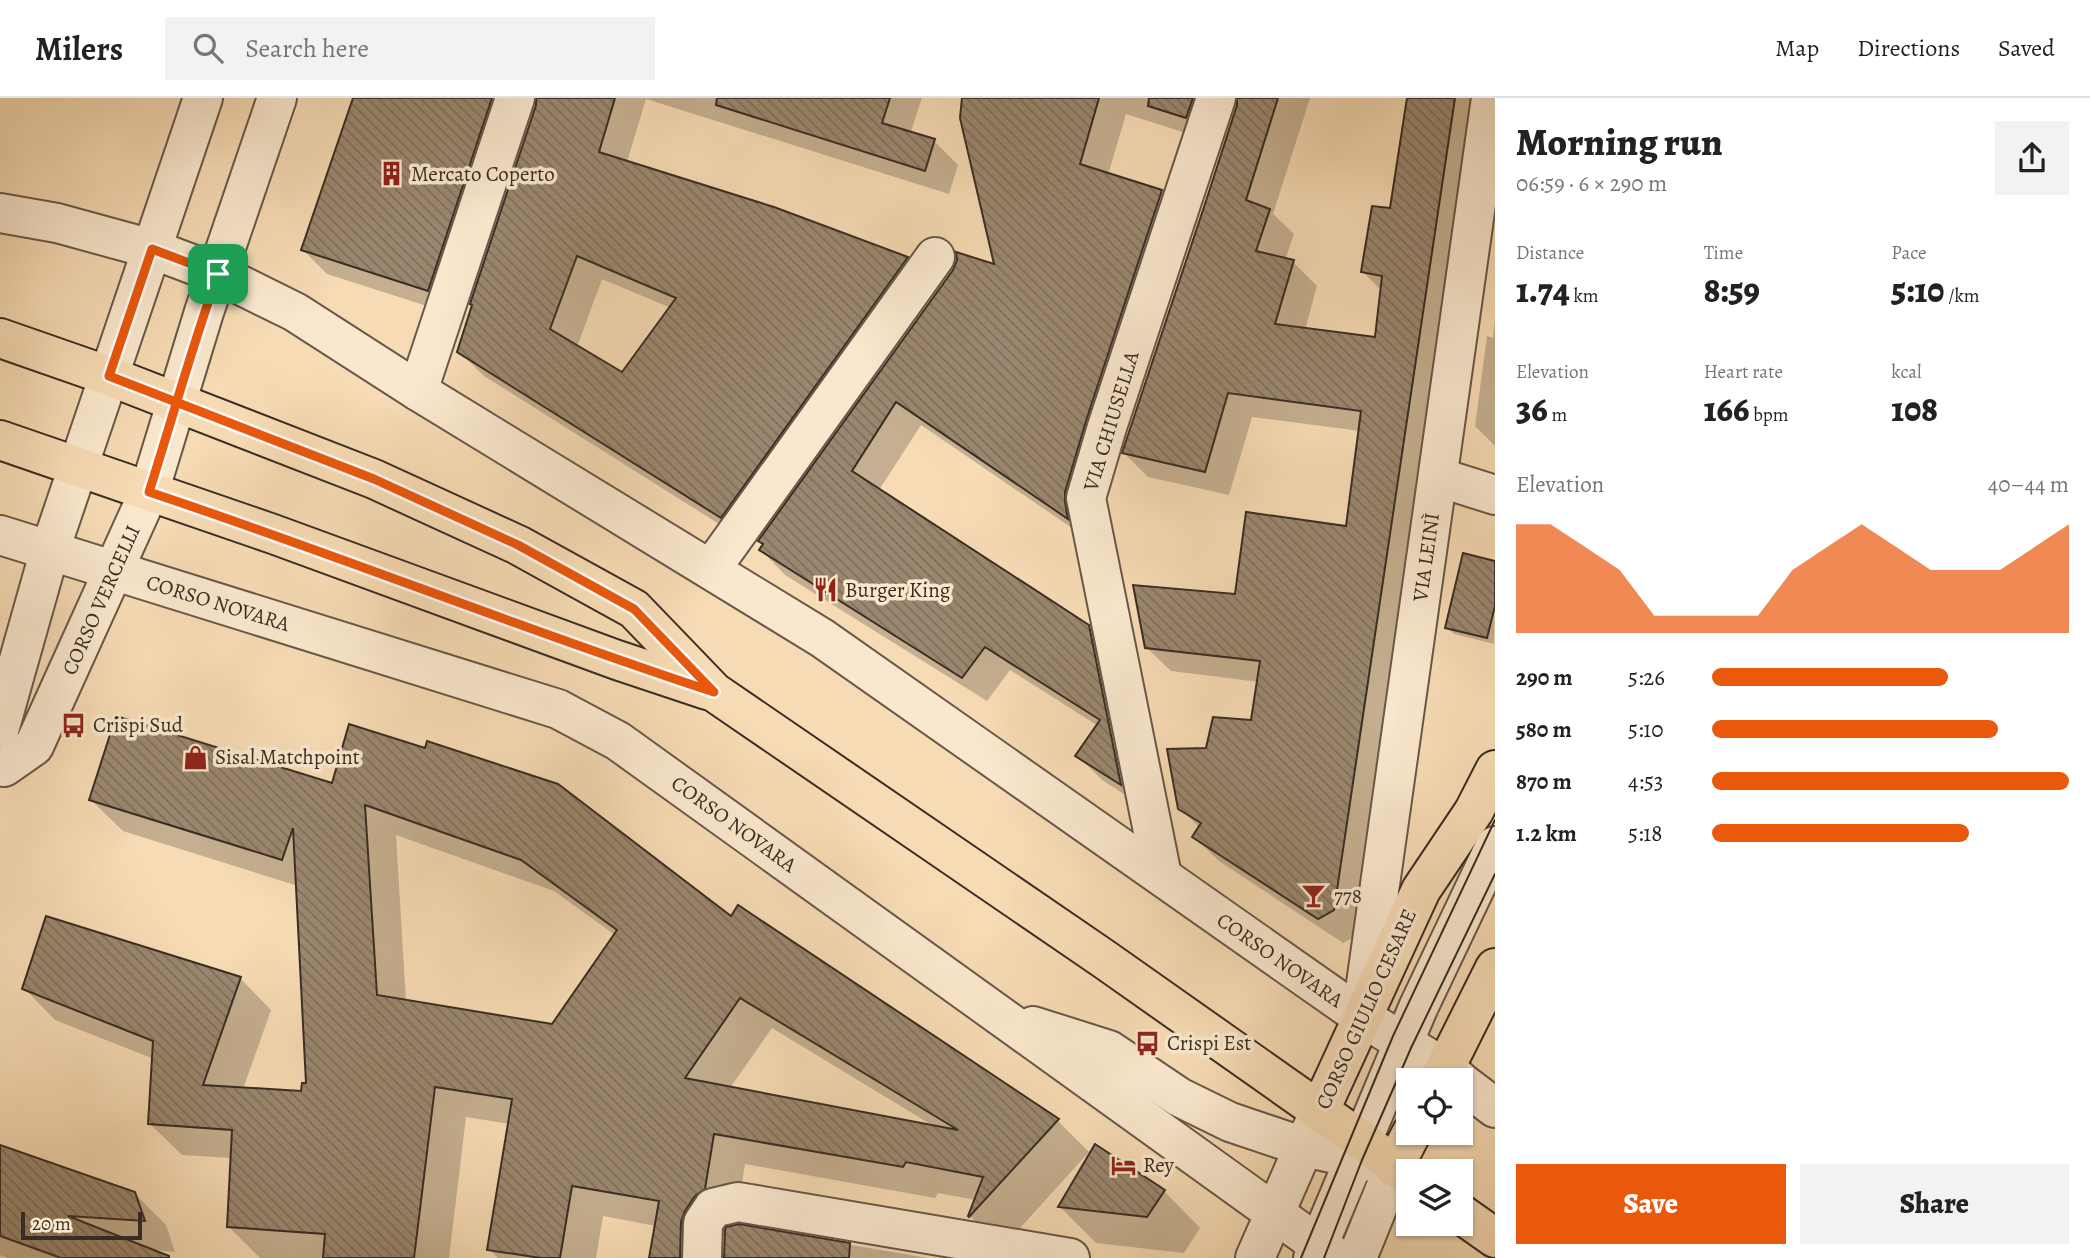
<!DOCTYPE html>
<meta charset="utf-8">
<style>
:root{--surface:#fff;--page:#f2f2f2;--text:#222;--muted:#767676;--line:#e0e0e0;--accent:#ea580c}
body{margin:0;font-family:Alegreya,serif;background:var(--page);color:var(--text);height:100vh;display:flex;flex-direction:column;font-size:26px;white-space:nowrap}
*{box-sizing:border-box;margin:0}
p{font-size:23px;color:var(--muted)}
.icon{flex:none;width:38px;height:38px;fill:none;stroke:currentColor;stroke-width:2;stroke-linecap:round;stroke-linejoin:round}
.map{position:relative;flex:1;overflow:hidden}
.details{display:flex;flex-direction:column;background:var(--surface);width:595px}
.details>*{flex:none}
.tools{position:absolute;left:1396px;top:970px;display:grid;gap:14px}
.tools a{display:grid;place-items:center;width:77px;height:77px;border-radius:0px;background:var(--surface);box-shadow:0 2px 5px #0004;font-size:35px}
.scale{position:absolute;left:21px;bottom:18px;width:121px;box-sizing:border-box;padding-left:7px;border:4px solid #382d25;border-top:0;font-size:19px;line-height:24px;white-space:nowrap;color:#382d25;-webkit-text-stroke:5px #fae8ce;paint-order:stroke}
.pin{position:absolute;display:grid;place-items:center;width:60px;height:60px;color:#fff;margin:-30px;border-radius:14px;box-shadow:0 4px 10px #0006}
.round{display:grid;place-items:center;flex:none;width:74px;height:74px;border-radius:0px;background:var(--page)}
.headline{display:flex;align-items:center;justify-content:space-between;height:119px;padding:0 21px}
h1{font-size:38px;font-weight:800;line-height:52px}
.figures{display:grid;grid-template-columns:repeat(3,1fr);gap:10px;height:119px;padding:7px 21px}
.figures div{display:grid;align-content:center}
.figures b{font-size:35px;font-weight:800}
.figures small{font-size:19px;font-weight:400}
.figures p{font-size:19px}
.chart{height:196px;padding:14px 21px}
.chart p{display:flex;justify-content:space-between}
.chart svg{width:100%;height:126px;margin-top:7px;fill:var(--accent);opacity:.7}
.button{display:flex;gap:14px;margin-top:auto;padding:14px 21px}
.button a{flex:1;height:80px;border-radius:0px;background:var(--accent);color:#fff;font-size:28px;font-weight:800;line-height:80px;text-align:center}
.button a+a{background:var(--page);color:var(--text)}
ul{padding:0 21px;list-style:none;font-size:23px}
li{display:grid;grid-template-columns:112px 84px 1fr;align-items:center;height:52px}
li i{height:18px;border-radius:9px;background:var(--accent)}
header{display:flex;align-items:center;gap:42px;box-sizing:border-box;height:98px;padding:0 35px;background:var(--surface);border-bottom:2px solid var(--line)}
header strong{font-size:33px}
nav{display:flex;gap:38px;margin-inline-start:auto;font-size:24px}
.search{width:490px;height:63px;background:var(--page);display:flex;align-items:center;gap:18px;box-sizing:border-box;padding:0 24px;border-radius:0px;color:var(--muted);font-size:26px}
main{display:flex;flex:1;min-height:0}
.map>svg:first-child{display:block}
</style>
<header>
<strong>Milers</strong>
<div class="search"><svg class="icon" aria-label="search" viewBox="0 0 24 24"><circle cx="10" cy="10" r="6"/><path d="M15 15l6 6"/></svg>Search here</div>
<nav><a>Map</a><a>Directions</a><a>Saved</a></nav>
</header>
<main>
<div class="map">
<svg width="1495" height="1160" viewBox="0 0 1495 1160">
<defs>
<pattern id="building-back-hatch" width="6" height="6" patternUnits="userSpaceOnUse" patternTransform="scale(1.75)"><rect width="6" height="6" fill="#9b876f"/><path d="M-1 5l2 2M0 0l6 6M5-1l2 2" fill="none" stroke="#7f6f5b"/></pattern>
</defs>
<rect width="100%" height="100%" fill="#f7dbb4"/>
<filter id="stains"><feTurbulence type="fractalNoise" baseFrequency=".00286" numOctaves="4"/><feColorMatrix values="0 0 0 0 .2 0 0 0 0 .09 0 0 0 0 .02 0 0 0 .5 -.17"/></filter>
<radialGradient id="worn" r=".72"><stop offset=".6" stop-color="#630" stop-opacity="0"/><stop offset="1" stop-color="#630" stop-opacity=".3"/></radialGradient>
<g fill="#0003" fill-rule="evenodd">
<path d="M354 0H922L910 36 934 43 958 67 949 96 646 1 627 64 774 110 907 161 931 185 746 443 484 278 459 253 538 3 524 8 452 216 327 176 303 152ZM602 181 671 210 623 276 577 249Z"/>
<path d="M964 0H1310L1273 116 1294 136 1285 162 1293 164 1317 188 1305 232 1376 241 1382 193 1363 174 1392 112 1409 0H1482L1358 837 1343 845 1219 763 1194 739 1200 730 1180 710 1208 652 1253 624 1259 584 1171 573 1146 549 1236 498 1347 430 1360 333 1252 319 1229 397 1148 379 1124 355 1238 7 1239 2 1225 8 1211 43 1126 16 1108 77 1161 94 1186 118 1091 443 921 327 879 392 1088 528 1113 553 1144 709 1102 682 1078 658 1098 628 1010 572 987 603 785 477 761 452 997 169Z"/>
<path d="M1495 221V348L1475 328 1487 238 1493 240Z"/>
<path d="M1495 464 1494 546 1454 536 1447 529Z"/>
<path d="M117 620 731 821 739 809 1058 1023 1089 1054 1002 1150 970 1118 976 1102 938 1095 935 1100 745 1066 736 1122 722 1132H724L716 1145 712 1160H651L656 1128 603 1118 596 1160H498L489 1151 510 1026 466 1019 449 1160H260L228 1128 232 1060 182 1057 150 1026 154 961 55 922 24 890 240 880 271 912 243 991 303 995 308 988 298 788 123 733 91 702ZM396 737 554 793 615 837 553 928 406 903ZM772 930 935 1029 730 990Z"/>
<path d="M0 1049 135 1096 166 1127 175 1154 152 1152 169 1160H8L0 1157Z"/>
<path d="M1164 1093 1200 1130 1184 1155 1096 1145 1060 1109Z"/>
<path d="M739 1128 928 1160H726Z"/>
</g>
<g fill="url(#building-back-hatch)" stroke="#382d25" stroke-width="2" fill-rule="evenodd">
<path d="M353 0H492L428 193 301 152Z"/>
<path d="M536 0H615L599 54 774 109 908 159 721 420 457 254 472 207 470 206 536 7ZM577 158 676 200 622 274 550 231Z"/>
<path d="M717 0H890L882 25 935 41 925 73 716 7Z"/>
<path d="M962 0H1099L1080 66 1162 92 1086 323 1065 394V404L1068 421 896 304 852 373 1089 527 1121 687 1075 658 1100 622 985 549 962 580 759 452 763 446 758 443 953 172 957 162 956 154 994 166 960 20Z"/>
<path d="M1149 0H1193L1186 20 1148 8Z"/>
<path d="M1237 0H1278L1246 102 1270 111 1256 153 1294 162 1275 226 1375 239 1382 178 1361 174 1372 108 1390 110 1407 0H1455L1334 812 1318 821 1192 739 1201 725 1178 711 1167 651 1206 650 1213 619 1251 622 1260 563 1145 550 1133 487 1235 496 1246 414 1346 428 1361 313 1228 295 1205 374 1122 355 1205 106 1237 7Z"/>
<path d="M1463 455 1495 463V508L1487 540 1445 530Z"/>
<path d="M116 618 332 685 349 626 425 650 427 643 558 686 731 818 738 807 1059 1021 969 1119 968 1118 983 1079 906 1064 903 1069 714 1036 705 1091 695 1098 685 1113 681 1124 680 1160H649L659 1103 572 1088 560 1160H541L487 1152 512 1001 435 989 414 1160H323L325 1136 227 1129 232 1032 148 1026 153 943 22 891 46 818 241 879 203 987 301 993 302 985H306L293 730 282 762 89 702ZM365 707 521 762 617 832 552 926 377 897ZM740 900 958 1032 685 980Z"/>
<path d="M1095 1046 1165 1092 1147 1119 1058 1109Z"/>
<path d="M0 1047 135 1094 145 1123 68 1118 169 1158V1160H61L0 1138Z"/>
<path d="M739 1126 850 1145 849 1160H724L725 1132 726 1129Z"/>
</g>
<g fill="none" stroke-linecap="round" stroke-linejoin="round">
<defs>
<g id="minor">
<path d="M0 115 57 125 152 151 218 176 295 214 418 293 822 540 1362 919 1446 971 1459 982"/>
<path d="M418 293 515 0"/>
<path d="M1438 379 1495 397"/>
<path d="M0 437 558 611 618 643 1337 1160"/>
<path d="M711 471 935 159"/>
<path d="M0 629 50 452 203 0"/>
<path d="M4 669 34 648 149 394 204 214 277 0"/>
<path d="M1162 778 1086 400 1107 329 1216 0"/>
<path d="M1363 907 1491 0"/>
<path d="M1033 928 1109 952 1179 999 1230 1024 1304 1049 1394 1069 1357 1160"/>
<path d="M1461 984 1495 1010"/>
<path d="M702 1160 703 1125 713 1110 738 1104 1070 1160"/>
<path d="M1255 1160 1314 1026"/>
<path d="M1313 1160 1418 910 1495 748"/>
</g>
<g id="major">
<path d="M0 240 109 278 374 381 518 447 634 511 714 594 1104 861 1368 1047 1409 1079"/>
<path d="M0 342 273 436 617 562 707 592"/>
<path d="M1439 982 1495 870"/>
<path d="M1319 1014 1421 792 1474 713 1495 672"/>
<path d="M1394 1069 1412 1034"/>
<path d="M1461 1116 1495 1140"/>
</g>
</defs>
<use href="#minor" stroke="#685849" stroke-width="42"/>
<use href="#major" stroke="#382d25" stroke-width="42"/>
<use href="#minor" stroke="#fae8ce" stroke-width="38"/>
<use href="#major" stroke="#f7dbb4" stroke-width="38"/>
<g stroke="#382d25" stroke-width="2">
<path d="M1301 1160 1393 938 1495 722"/>
<path d="M1324 1160 1362 1062 1411 950 1495 776"/>
</g>
</g>
<g fill="none" stroke-linecap="round" stroke-linejoin="round">
<defs>
<path id="route" d="M218 176C192 248 172 322 149 394 339 457 524 532 714 594L634 511 518 447 374 381 109 278 152 151 218 176"/>
</defs>
<use href="#route" stroke="#fff" stroke-width="14"/>
<use href="#route" stroke="#ea580c" stroke-width="9"/>
</g>
<defs>
<symbol id="building-bare" viewBox="-9 -9 18 18"><path d="M-4-6H4V6H1V3H-1V6H-4ZM-2.5-4.3h1.7v1.8h-1.7ZM.8-4.3h1.7v1.8H.8ZM-2.5-1h1.7V.8h-1.7ZM.8-1h1.7V.8H.8Z" fill="#8f2418" stroke="#fae8ce" stroke-width="2.5" paint-order="stroke"/></symbol>
<symbol id="restaurant-bare" viewBox="-9 -9 18 18"><path d="M-5-6h1v4h1v-4h1v4h1v-4h1v5L-1.5 .5V6h-2V.5L-5-1ZM5-6V6H3V1.5H1.5Q1.5-4 5-6Z" fill="#8f2418" stroke="#fae8ce" stroke-width="2.5" paint-order="stroke"/></symbol>
<symbol id="bus-bare" viewBox="-9 -9 18 18"><path d="M-5-6H5V4H4V6H2V4H-2V6H-4V4H-5ZM-3.5-4V0h7V-4ZM-3.5 1.2v1.5H-2V1.2ZM2 1.2v1.5H3.5V1.2Z" fill="#8f2418" stroke="#fae8ce" stroke-width="2.5" paint-order="stroke"/></symbol>
<symbol id="shop-bare" viewBox="-9 -9 18 18"><path d="M-5-2.5h2.3a2.7 3.5 0 0 1 5.4 0H5L5.5 6h-11ZM-1.5-2.5h3a1.5 2.3 0 0 0-3 0Z" fill="#8f2418" stroke="#fae8ce" stroke-width="2.5" paint-order="stroke"/></symbol>
<symbol id="bar-bare" viewBox="-9 -9 18 18"><path d="M-6-5H6L.8 .8V4.5H3.5V6h-7V4.5H-.8V.8Z" fill="#8f2418" stroke="#fae8ce" stroke-width="2.5" paint-order="stroke"/></symbol>
<symbol id="hotel-bare" viewBox="-9 -9 18 18"><path d="M-6-4.5h1.5V1H6V5H4.5V3h-9V5H-6ZM-4 0a1.8 1.8 0 1 1 3.6 0ZM.5 0V-2.5h3Q6-2.5 6 0Z" fill="#8f2418" stroke="#fae8ce" stroke-width="2.5" paint-order="stroke"/></symbol>
</defs>
<g fill-rule="evenodd">
<use href="#building-bare" x="374" y="58" width="35" height="35"/>
<use href="#restaurant-bare" x="808" y="474" width="35" height="35"/>
<use href="#bus-bare" x="56" y="610" width="35" height="35"/>
<use href="#shop-bare" x="178" y="642" width="35" height="35"/>
<use href="#bar-bare" x="1296" y="780" width="35" height="35"/>
<use href="#bus-bare" x="1130" y="928" width="35" height="35"/>
<use href="#hotel-bare" x="1106" y="1050" width="35" height="35"/>
</g>
<g text-anchor="middle" dominant-baseline="central" stroke-width="7" stroke-linejoin="round" paint-order="stroke">
<g font-size="21" fill="#382d25" stroke="#fae8ce" text-anchor="start">
<text x="411" y="76">Mercato Coperto</text>
<text x="845" y="492">Burger King</text>
<text x="93" y="627">Crispi Sud</text>
<text x="215" y="659">Sisal Matchpoint</text>
<text x="1334" y="798">778</text>
<text x="1167" y="945">Crispi Est</text>
<text x="1143" y="1067">Rey</text>
</g>
<g font-size="21" fill="#382d25" stroke="#fae8ce">
<text transform="translate(1111 323) rotate(-73)">VIA CHIUSELLA</text>
<text transform="translate(1426 459) rotate(-82)">VIA LEINÌ</text>
<text transform="translate(101 502) rotate(-66)">CORSO VERCELLI</text>
<text transform="translate(218 505) rotate(17)">CORSO NOVARA</text>
<text transform="translate(734 726) rotate(36)">CORSO NOVARA</text>
<text transform="translate(1280 862) rotate(35)">CORSO NOVARA</text>
<text transform="translate(1366 911) rotate(-66)">CORSO GIULIO CESARE</text>
</g>
</g>
<rect width="100%" height="100%" filter="url(#stains)"/>
<rect width="100%" height="100%" fill="url(#worn)"/>
</svg>
<div class="tools">
<a><svg class="icon" aria-label="locate" viewBox="0 0 24 24"><circle cx="12" cy="12" r="6"/><path d="M12 2v4M12 18v4M2 12h4M18 12h4"/></svg></a>
<a><svg class="icon" aria-label="layers" viewBox="0 0 24 24"><path d="M12 4l9 5-9 5-9-5zM3 14l9 5 9-5"/></svg></a>
</div>
<div class="scale">20 m</div>
<div class="pin" style="left:218px;top:176px;background:#1e9e55"><svg class="icon" aria-label="arrive" viewBox="0 0 24 24"><path d="M6 21V4h12l-3 4 3 4H6"/></svg></div>
</div>
<section class="details">
<div class="headline"><div><h1>Morning run</h1><p>06:59 · 6 × 290 m</p></div><a class="round"><svg class="icon" aria-label="share" viewBox="0 0 24 24"><path d="M12 15V3M7 8l5-5 5 5M5 13v7h14v-7"/></svg></a></div>
<div class="figures">
<div><p>Distance</p><b>1.74<small> km</small></b></div>
<div><p>Time</p><b>8:59</b></div>
<div><p>Pace</p><b>5:10<small> /km</small></b></div>
</div>
<div class="figures">
<div><p>Elevation</p><b>36<small> m</small></b></div>
<div><p>Heart rate</p><b>166<small> bpm</small></b></div>
<div><p>kcal</p><b>108</b></div>
</div>
<div class="chart"><p><span>Elevation</span>40–44 m</p>
<svg viewBox="0 0 160 44" preserveAspectRatio="none"><path d="M0 44V6L10 6L20 14L30 22L40 38L50 38L60 38L70 38L80 22L90 14L100 6L110 14L120 22L130 22L140 22L150 14L160 6V44z"/></svg>
</div>
<ul>
<li><b>290 m</b>5:26<i style="width:66%"></i></li>
<li><b>580 m</b>5:10<i style="width:80%"></i></li>
<li><b>870 m</b>4:53<i style="width:100%"></i></li>
<li><b>1.2 km</b>5:18<i style="width:72%"></i></li>
</ul>
<div class="button"><a>Save</a><a>Share</a></div>
</section>
</main>
